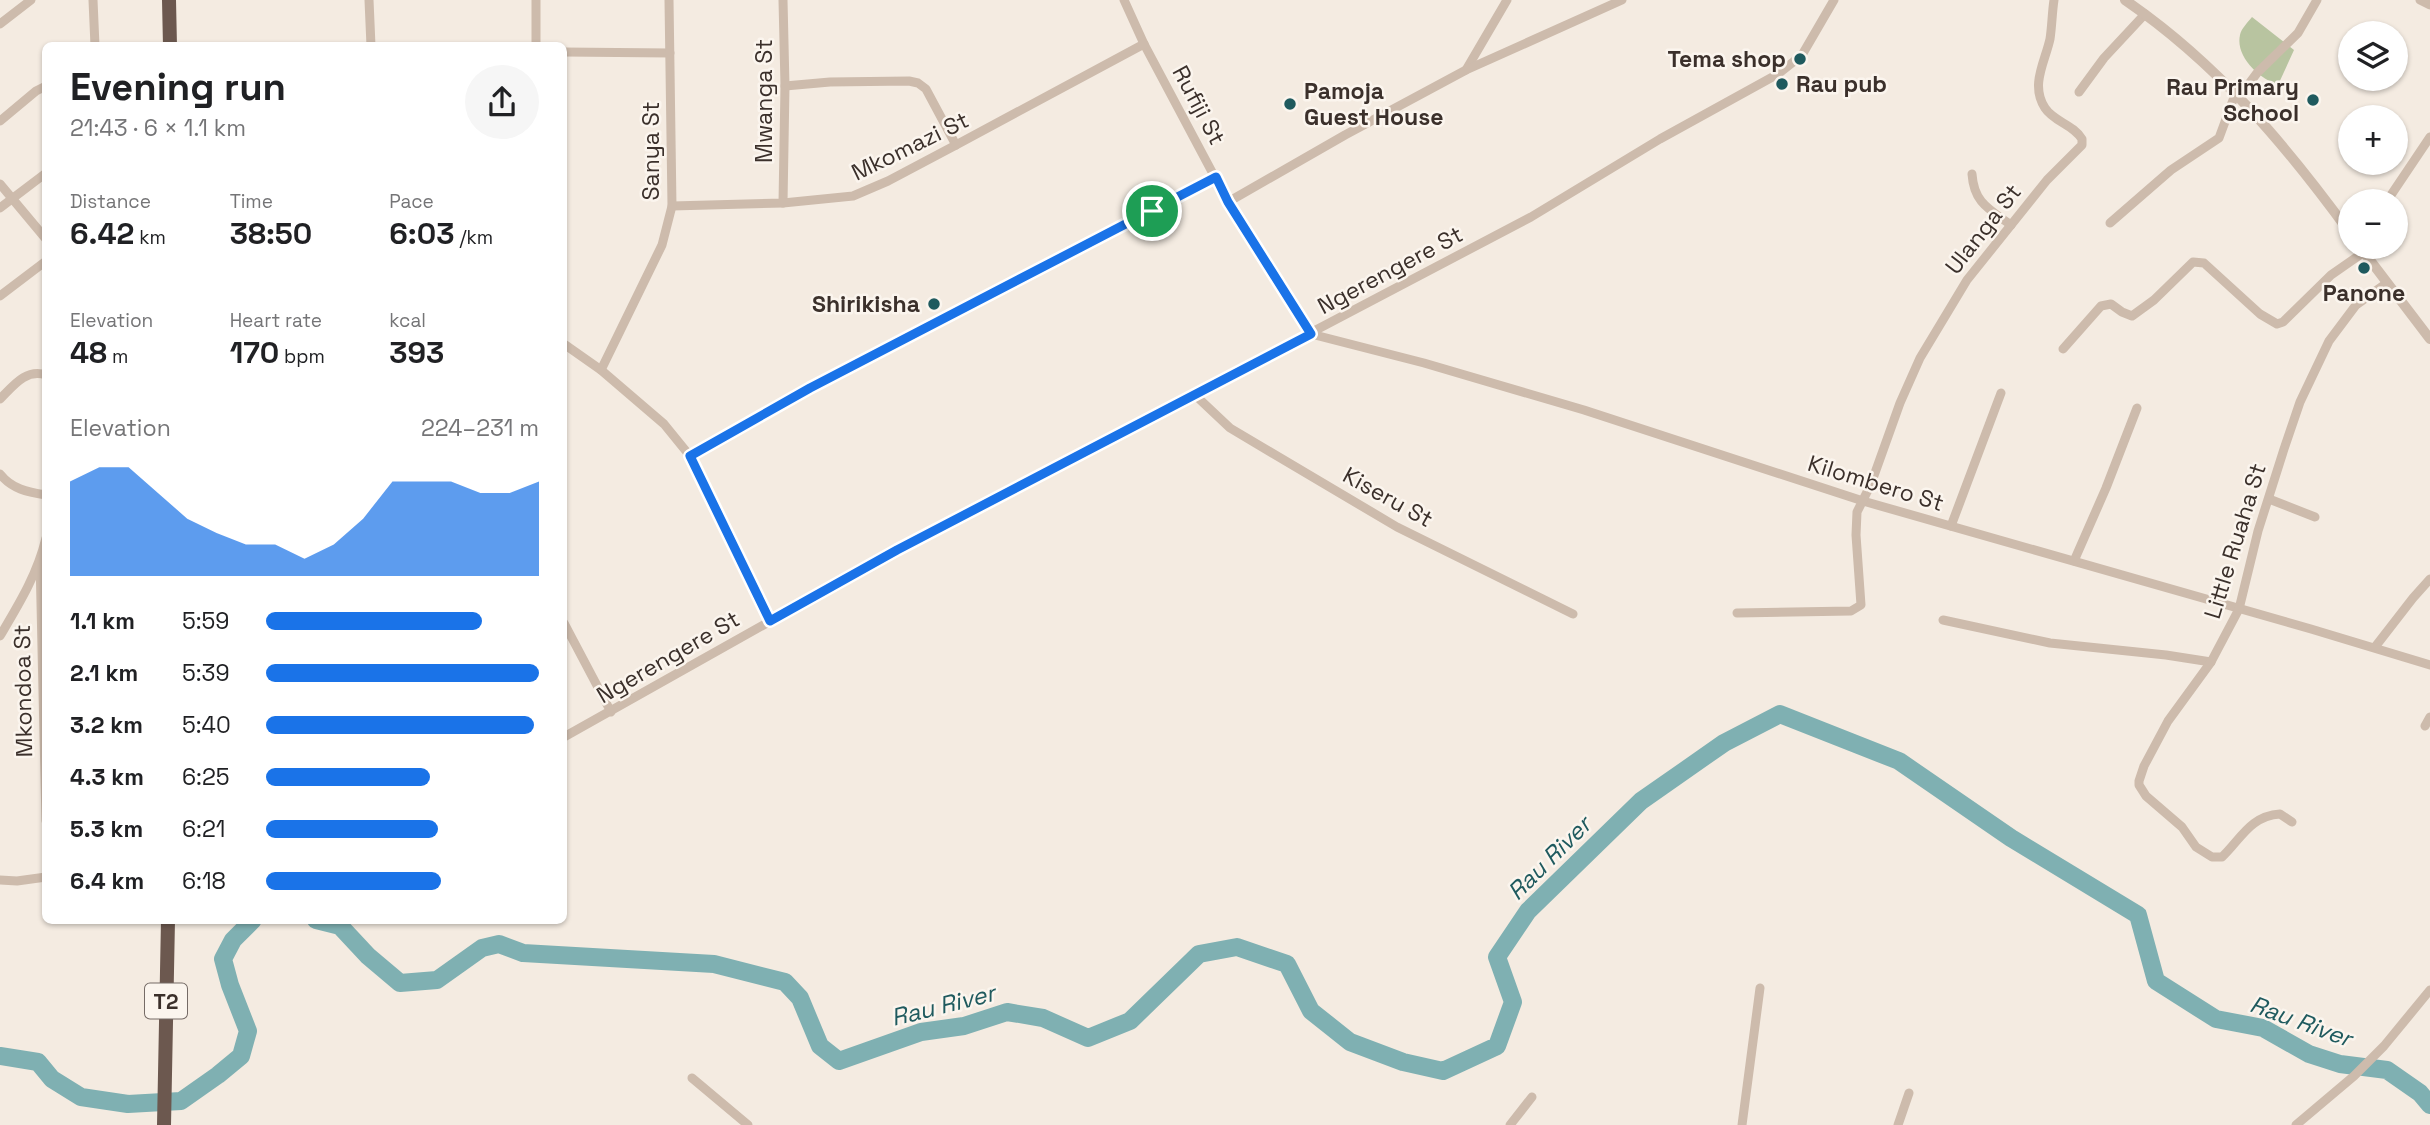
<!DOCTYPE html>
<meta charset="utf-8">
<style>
:root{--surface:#fff;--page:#f6f6f6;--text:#202124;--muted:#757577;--accent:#1a73e8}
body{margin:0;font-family:"Space Grotesk",sans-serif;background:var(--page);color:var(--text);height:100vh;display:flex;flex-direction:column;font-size:26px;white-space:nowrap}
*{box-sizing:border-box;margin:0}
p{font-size:23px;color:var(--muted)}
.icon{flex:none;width:38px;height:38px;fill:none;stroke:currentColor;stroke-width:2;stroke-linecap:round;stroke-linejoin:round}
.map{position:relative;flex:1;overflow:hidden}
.sheet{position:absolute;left:42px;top:42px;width:525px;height:882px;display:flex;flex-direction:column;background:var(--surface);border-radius:10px;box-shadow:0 2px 5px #0004}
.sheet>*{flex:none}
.controls{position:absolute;left:2338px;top:21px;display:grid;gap:14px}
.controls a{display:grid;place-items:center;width:70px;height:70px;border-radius:50%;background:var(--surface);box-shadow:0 2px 5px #0004;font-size:35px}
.pin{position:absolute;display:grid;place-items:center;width:60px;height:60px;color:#fff;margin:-30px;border:4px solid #fff;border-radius:50%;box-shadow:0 2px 7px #0007}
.round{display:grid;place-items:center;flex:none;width:74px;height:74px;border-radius:37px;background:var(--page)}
.summary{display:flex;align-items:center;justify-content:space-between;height:119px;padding:0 28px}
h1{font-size:38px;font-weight:800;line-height:52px}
.figures{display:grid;grid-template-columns:repeat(3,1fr);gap:10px;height:119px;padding:7px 28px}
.figures div{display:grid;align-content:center}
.figures b{font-size:30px;font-weight:800}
.figures small{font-size:19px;font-weight:400}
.figures p{font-size:19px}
.chart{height:196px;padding:14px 28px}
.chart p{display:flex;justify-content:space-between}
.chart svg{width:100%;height:126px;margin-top:7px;fill:var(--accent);opacity:.7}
ul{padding:0 28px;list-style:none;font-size:23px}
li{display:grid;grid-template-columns:112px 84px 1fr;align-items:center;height:52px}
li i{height:18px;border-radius:9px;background:var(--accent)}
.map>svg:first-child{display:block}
</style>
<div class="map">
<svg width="2430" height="1125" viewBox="0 0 2430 1125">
<rect width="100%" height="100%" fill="#f4ebe1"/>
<path fill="#b8c4a0" d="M2252 17 2294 50 2278 85C2260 79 2235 57 2240 35 2241 29 2248 22 2252 17Z"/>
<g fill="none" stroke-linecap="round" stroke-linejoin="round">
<g stroke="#7fb0b2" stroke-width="18">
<path d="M316 920 340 926 368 956 400 983 437 980 482 948 499 944 523 953 714 964 785 982 800 998 820 1046 839 1061 921 1032 964 1026 1007 1012 1043 1018 1088 1038 1130 1021 1199 954 1237 947 1287 964 1311 1011 1350 1042 1403 1062 1443 1071 1497 1046 1513 1002 1497 957 1528 911 1641 801 1724 743 1780 714 1899 761 2011 838 2138 915 2156 981 2216 1019 2263 1028 2309 1054 2340 1064 2387 1070 2420 1093 2430 1105"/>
<path d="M0 1056 38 1062 52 1079 81 1097 128 1104 181 1101 218 1075 241 1056 248 1031 230 985 223 959 233 940 253 920"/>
</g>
<g stroke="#cdbbac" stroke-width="9">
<path d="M93 0 95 46"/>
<path d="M369 0 371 46"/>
<path d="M536 0V46"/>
<path d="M1124 0 1144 44 1228 202 1311 334 1424 363 1584 410 1863 501 2311 629 2430 665"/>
<path d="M2420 0 2430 5"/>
<path d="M0 24 31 0"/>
<path d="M564 52 670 53"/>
<path d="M1466 70 1507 0"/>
<path d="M785 86 830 82 909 81 918 83 926 89 956 145"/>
<path d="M2079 92 2104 58 2145 14"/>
<path d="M2240 96 2257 73 2298 33 2317 0"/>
<path d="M0 121 36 91 46 86"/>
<path d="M1972 174C1974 203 1989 209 2011 225"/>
<path d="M0 184 46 239"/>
<path d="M2387 201 2430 137"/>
<path d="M1228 202 1345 135 1466 70 1622 0"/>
<path d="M783 203 785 86 783 0"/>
<path d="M672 206 783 203 853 196 888 181 956 145 1144 44"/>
<path d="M0 208 46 173"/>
<path d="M2110 223 2171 170 2219 138 2236 92"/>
<path d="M0 296 46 261"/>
<path d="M564 344 601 370 664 424 690 456 770 620"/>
<path d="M2063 349 2101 306 2111 304 2122 312 2132 316 2154 300 2193 262 2204 263 2260 314 2277 324 2283 322 2331 275 2364 252"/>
<path d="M601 370 662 245 672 206 669 0"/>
<path d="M1195 395 1230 428 1397 527 1573 614"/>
<path d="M0 399C13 386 26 368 46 375"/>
<path d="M690 456 810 388 1216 177"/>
<path d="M0 474C12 489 27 492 46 495"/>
<path d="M2269 499 2315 517"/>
<path d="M1951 526 2001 393"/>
<path d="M40 561 46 821"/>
<path d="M2074 561 2106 488 2137 408"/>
<path d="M1737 613 1851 611 1861 605 1856 535 1857 512 1871 484 1900 403 1920 358 1967 280 2047 180 2082 145V139C2073 124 2054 122 2045 108 2030 85 2045 62 2050 39 2052 26 2052 13 2054 0"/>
<path d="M1943 620 2050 643 2166 655 2211 662"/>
<path d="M564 623 611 712"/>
<path d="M0 636C19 604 37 575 46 538"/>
<path d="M2375 647 2413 598 2430 579"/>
<path d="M2425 726 2430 717"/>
<path d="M564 737 897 550 1531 217 1660 139 1778 74 1802 55 1834 0"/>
<path d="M2292 822 2280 814C2250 816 2241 839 2222 857H2212L2196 847 2182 827 2146 796 2139 785V781L2144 766 2168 721 2211 662 2239 609 2258 531 2284 449 2300 402 2329 341 2356 305 2387 283"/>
<path d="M0 880 17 881 46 877"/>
<path d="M692 1078 748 1125"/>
<path d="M1510 1125 1532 1097"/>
<path d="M1742 1125 1760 988"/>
<path d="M1898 1125 1909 1093"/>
<path d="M2296 1125 2354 1076 2384 1046 2430 990"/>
</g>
<g stroke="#cdbbac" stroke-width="10">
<path d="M2125 0C2217 63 2285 144 2350 233"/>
<path d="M2360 247 2430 339"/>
</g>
<g stroke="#6c584f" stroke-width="14">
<path d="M169 0 170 46"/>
<path d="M164 1125 168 920"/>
</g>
</g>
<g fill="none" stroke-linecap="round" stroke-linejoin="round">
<defs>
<path id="route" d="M1216 177 1228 202 1311 334 897 550 770 621 690 456 810 388Z"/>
</defs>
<use href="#route" stroke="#fff" stroke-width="14"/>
<use href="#route" stroke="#1a73e8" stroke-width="9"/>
</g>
<g fill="#1f5a5e" stroke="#fbf5ee" stroke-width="2.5">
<circle cx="1800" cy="59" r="7"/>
<circle cx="1782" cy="84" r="7"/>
<circle cx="2313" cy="100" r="7"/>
<circle cx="1290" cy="104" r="7"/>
<circle cx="2364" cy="268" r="7"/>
<circle cx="934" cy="304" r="7"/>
</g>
<g text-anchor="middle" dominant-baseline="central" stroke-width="5" stroke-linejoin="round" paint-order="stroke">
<rect fill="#fbf5ee" stroke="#756b66" stroke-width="2" x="145" y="983.5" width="42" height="35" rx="5"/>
<g font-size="21" font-weight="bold" fill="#3b302b">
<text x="166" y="1001">T2</text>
</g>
<g font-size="23" font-weight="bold" fill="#3b302b" stroke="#fbf5ee" text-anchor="end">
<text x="1786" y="59">Tema shop</text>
<text x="1796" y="84" text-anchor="start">Rau pub</text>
<text x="2299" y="87">Rau Primary<tspan x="2299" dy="26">School</tspan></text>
<text x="1304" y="91" text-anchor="start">Pamoja<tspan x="1304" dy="26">Guest House</tspan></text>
<text x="2364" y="293" text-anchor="middle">Panone</text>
<text x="920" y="304">Shirikisha</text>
</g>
<g font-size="23" fill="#3b302b" stroke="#fbf5ee">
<text transform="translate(764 101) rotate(-90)">Mwanga St</text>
<text transform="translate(1199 105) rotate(62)">Rufiji St</text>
<text transform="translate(910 146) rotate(-26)">Mkomazi St</text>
<text transform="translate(651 151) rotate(-90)">Sanya St</text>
<text transform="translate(1983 229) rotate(-52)">Ulanga St</text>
<text transform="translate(1390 270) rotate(-28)">Ngerengere St</text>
<text transform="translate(1876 483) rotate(17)">Kilombero St</text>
<text transform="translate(1388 497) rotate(29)">Kiseru St</text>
<text transform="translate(2235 541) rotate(-73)">Little Ruaha St</text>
<text transform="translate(668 657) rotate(-30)">Ngerengere St</text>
<text transform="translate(23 691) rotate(-91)">Mkondoa St</text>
</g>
<g font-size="24" font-style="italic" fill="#1f5a5e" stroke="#fbf5ee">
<text transform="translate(1549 858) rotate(-45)">Rau River</text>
<text transform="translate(943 1005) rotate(-14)">Rau River</text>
<text transform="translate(2301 1021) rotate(20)">Rau River</text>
</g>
</g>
</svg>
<div class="controls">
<a><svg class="icon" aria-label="layers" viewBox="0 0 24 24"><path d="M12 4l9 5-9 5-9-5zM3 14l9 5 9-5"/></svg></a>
<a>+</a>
<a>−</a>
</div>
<div class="pin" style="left:1152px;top:211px;background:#1e9e55"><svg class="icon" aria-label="arrive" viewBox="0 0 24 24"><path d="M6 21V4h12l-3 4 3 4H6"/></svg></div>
<section class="sheet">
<div class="summary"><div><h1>Evening run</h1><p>21:43 · 6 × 1.1 km</p></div><a class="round"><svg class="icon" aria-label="share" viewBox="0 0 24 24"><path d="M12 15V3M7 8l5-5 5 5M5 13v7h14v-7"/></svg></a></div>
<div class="figures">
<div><p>Distance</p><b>6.42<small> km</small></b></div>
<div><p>Time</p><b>38:50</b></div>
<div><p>Pace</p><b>6:03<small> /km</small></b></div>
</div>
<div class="figures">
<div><p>Elevation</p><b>48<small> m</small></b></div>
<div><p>Heart rate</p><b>170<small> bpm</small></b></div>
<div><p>kcal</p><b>393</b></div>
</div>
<div class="chart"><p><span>Elevation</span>224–231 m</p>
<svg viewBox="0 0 160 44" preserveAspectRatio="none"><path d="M0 44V11L10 6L20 6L30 15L40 24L50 29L60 33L70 33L80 38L90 33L100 24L110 11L120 11L130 11L140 15L150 15L160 11V44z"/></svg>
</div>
<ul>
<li><b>1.1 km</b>5:59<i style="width:79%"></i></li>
<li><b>2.1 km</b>5:39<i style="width:100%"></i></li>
<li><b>3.2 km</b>5:40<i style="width:98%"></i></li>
<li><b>4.3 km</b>6:25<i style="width:60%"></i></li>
<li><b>5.3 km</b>6:21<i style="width:63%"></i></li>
<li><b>6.4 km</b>6:18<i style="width:64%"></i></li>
</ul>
</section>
</div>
